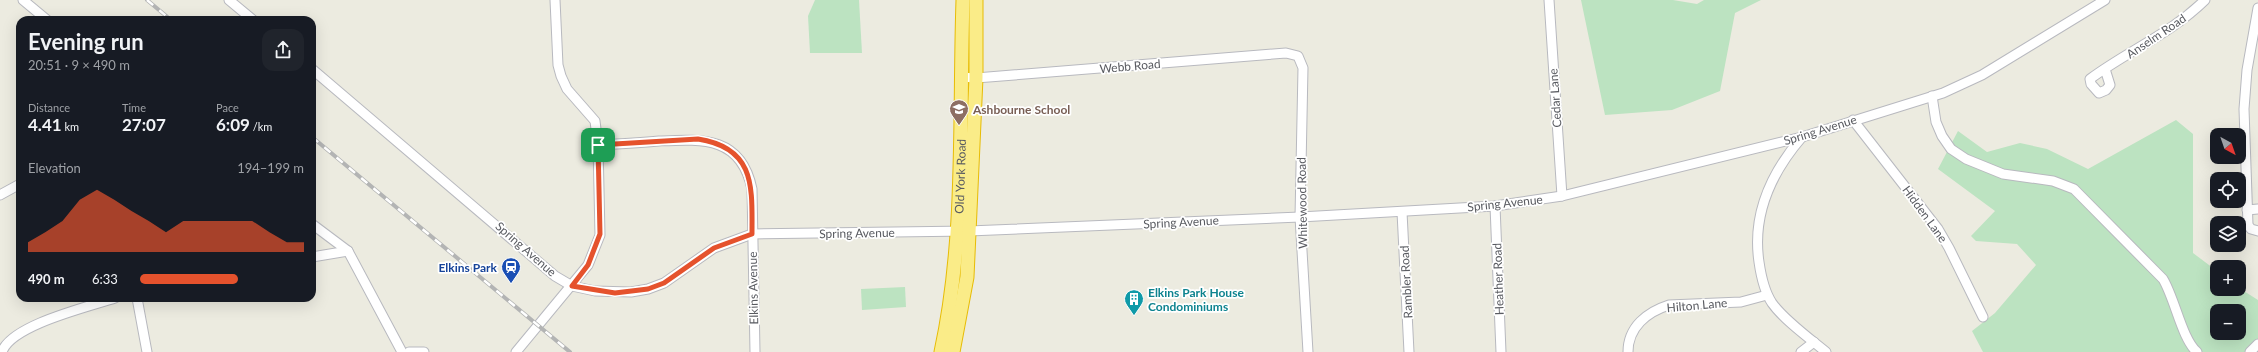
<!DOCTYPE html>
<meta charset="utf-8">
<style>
:root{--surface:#171b24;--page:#20242c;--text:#f1f3f6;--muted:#9ea1a6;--accent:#e5522d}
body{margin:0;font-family:Lato,sans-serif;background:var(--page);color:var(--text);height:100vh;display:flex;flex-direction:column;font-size:15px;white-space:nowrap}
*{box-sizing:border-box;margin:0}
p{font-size:13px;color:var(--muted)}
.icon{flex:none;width:22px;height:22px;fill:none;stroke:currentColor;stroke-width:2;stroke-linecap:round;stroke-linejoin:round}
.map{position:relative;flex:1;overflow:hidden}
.details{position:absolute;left:16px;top:16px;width:300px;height:286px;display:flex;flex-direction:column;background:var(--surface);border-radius:12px;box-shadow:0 4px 16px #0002}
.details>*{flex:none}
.needle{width:26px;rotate:140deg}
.buttons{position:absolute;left:2210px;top:128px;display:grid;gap:8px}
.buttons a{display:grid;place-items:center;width:36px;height:36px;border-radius:8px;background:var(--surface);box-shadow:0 4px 16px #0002;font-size:20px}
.pin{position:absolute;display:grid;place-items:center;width:34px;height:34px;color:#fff;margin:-17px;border-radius:8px;box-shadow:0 2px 6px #0006}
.round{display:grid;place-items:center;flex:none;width:42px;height:42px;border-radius:12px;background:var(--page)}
.head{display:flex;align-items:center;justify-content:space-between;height:68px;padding:0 12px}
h1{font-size:22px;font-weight:700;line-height:30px}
.metrics{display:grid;grid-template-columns:repeat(3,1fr);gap:6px;height:68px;padding:4px 12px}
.metrics div{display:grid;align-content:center}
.metrics b{font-size:17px;font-weight:700}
.metrics small{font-size:11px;font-weight:400}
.metrics p{font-size:11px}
.chart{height:112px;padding:8px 12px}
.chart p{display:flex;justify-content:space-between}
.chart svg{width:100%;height:72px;margin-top:4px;fill:var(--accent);opacity:.7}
ul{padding:0 12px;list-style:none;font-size:13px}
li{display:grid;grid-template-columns:64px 48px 1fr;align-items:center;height:30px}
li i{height:10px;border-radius:5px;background:var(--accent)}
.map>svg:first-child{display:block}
</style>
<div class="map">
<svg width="2258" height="352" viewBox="0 0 2258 352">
<rect width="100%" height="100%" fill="#ecebe0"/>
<g fill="#bce3c1" fill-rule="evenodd">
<path d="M815 0H859L862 53H810L808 16Z"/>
<path d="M1581 0H1673L1697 4 1704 0H1761L1735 13 1720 91 1672 110 1605 115Z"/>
<path d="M2176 120 2193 134V253L2217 271V289L2239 288 2258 300V352H1983L1972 331 1995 313 2036 265 2017 244 1976 241 1971 236 1995 211 1938 169 1958 131 1987 152 2020 143 2047 149 2088 169ZM2217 311H2239V333H2217Z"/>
<path d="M905 287 906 307 862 310 861 289Z"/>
</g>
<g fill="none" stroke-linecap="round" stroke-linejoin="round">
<defs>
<g id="minor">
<path d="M23 0 47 20"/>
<path d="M229 0 253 20"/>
<path d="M1549 0 1562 196"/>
<path d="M2258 8 2247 70 2244 109 2248 225 2251 229 2258 231"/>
<path d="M312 69 555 276 572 286 595 291 631 292 648 289 664 283 714 248 752 234 969 231 1300 217 1495 206 1562 196 1802 137 1943 93 1982 75 2105 0"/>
<path d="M2105 69 2110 85 2106 90 2099 93 2091 84 2090 79C2129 50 2169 35 2205 0"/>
<path d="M960 77 976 78 1286 53 1298 56 1303 68 1300 217 1308 352"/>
<path d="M1932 96 1936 122 1942 136 1951 149 1966 159 2003 174 2053 181 2074 189 2163 279C2175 299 2182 339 2197 352"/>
<path d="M1853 120 1938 229 1949 248 1983 317"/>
<path d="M1802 137C1771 173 1752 215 1759 262 1761 276 1764 291 1772 303 1784 320 1809 338 1826 352"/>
<path d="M598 145C618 144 638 143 659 141 702 139 741 136 752 189L755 352"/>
<path d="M0 195 20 184"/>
<path d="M1495 206 1501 352"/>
<path d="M2247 210 2258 209"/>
<path d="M1402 212 1409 352"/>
<path d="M312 224 348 251 402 352"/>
<path d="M312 257 348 251"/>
<path d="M137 298 147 352"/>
<path d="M2 352C11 325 88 307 115 298"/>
<path d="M409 352H424"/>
<path d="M516 352 588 265 600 235 598 145 595 121 567 89 561 76 558 65 555 0"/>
<path d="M1628 352C1628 327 1647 312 1669 305L1741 302 1767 295"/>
<path d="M1801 352 1814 342"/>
<path d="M2250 352 2258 344"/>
</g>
<g id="highway">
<path id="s1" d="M941 352C966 237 959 117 963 0"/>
<path d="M953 352 967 277 976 78V0"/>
</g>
</defs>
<use href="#minor" stroke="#b8b9bf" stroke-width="11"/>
<use href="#highway" stroke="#e7bc05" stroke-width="15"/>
<use href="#minor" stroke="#fff" stroke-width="9"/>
<use href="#highway" stroke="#faec88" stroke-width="13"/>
<defs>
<g id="rail">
<path d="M147 0 171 20"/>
<path d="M312 137 570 352"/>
</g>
</defs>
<use href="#rail" stroke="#b3b4b4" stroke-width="4"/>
<use href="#rail" stroke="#fff" stroke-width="2.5" stroke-dasharray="8" stroke-linecap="butt"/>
</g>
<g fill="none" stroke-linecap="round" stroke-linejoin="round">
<defs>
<path id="route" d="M698 139C756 148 752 188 752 234L714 248 664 283 648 289 615 293 572 286 588 265 600 234 598 145Z"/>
</defs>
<use href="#route" stroke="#fff" stroke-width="8"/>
<use href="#route" stroke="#e5522d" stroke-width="5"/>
</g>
<defs>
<symbol id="school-pin" viewBox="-11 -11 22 30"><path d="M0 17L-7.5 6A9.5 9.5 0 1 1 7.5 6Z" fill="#8d6e63" stroke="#fff"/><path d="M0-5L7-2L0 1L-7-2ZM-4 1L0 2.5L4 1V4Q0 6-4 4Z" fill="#fff"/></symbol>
<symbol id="station-pin" viewBox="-11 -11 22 30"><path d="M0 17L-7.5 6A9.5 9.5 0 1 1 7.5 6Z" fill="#1a4fb4" stroke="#fff"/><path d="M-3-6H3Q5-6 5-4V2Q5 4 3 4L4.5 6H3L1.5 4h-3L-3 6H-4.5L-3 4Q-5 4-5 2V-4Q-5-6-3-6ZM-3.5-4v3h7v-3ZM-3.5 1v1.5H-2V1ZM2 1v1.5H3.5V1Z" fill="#fff"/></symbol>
<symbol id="building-pin" viewBox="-11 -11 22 30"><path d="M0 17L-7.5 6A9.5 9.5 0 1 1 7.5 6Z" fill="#0f9aa8" stroke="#fff"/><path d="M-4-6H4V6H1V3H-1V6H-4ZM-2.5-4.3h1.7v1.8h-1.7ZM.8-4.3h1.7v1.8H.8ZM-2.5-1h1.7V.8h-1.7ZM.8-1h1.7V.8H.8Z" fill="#fff"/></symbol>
</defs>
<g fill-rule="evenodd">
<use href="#school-pin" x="948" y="98" width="22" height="30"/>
<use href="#station-pin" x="500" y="256" width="22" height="30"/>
<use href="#building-pin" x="1123" y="288" width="22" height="30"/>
</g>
<g text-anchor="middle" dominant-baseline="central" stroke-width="3.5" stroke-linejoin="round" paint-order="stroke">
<g font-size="12" fill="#595b61" stroke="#fff">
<text transform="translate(2156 36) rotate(-34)">Anselm Road</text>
<text transform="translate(1130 66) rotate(-5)">Webb Road</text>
<text transform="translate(1555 98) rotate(-94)">Cedar Lane</text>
<text transform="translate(1820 130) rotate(-17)">Spring Avenue</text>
<text stroke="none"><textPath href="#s1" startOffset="177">Old York Road</textPath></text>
<text transform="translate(1302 203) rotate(-91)">Whitewood Road</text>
<text transform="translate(1505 203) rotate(-6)">Spring Avenue</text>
<text transform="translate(1925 214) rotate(54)">Hidden Lane</text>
<text transform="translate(1181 222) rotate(-3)">Spring Avenue</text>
<text transform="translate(857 233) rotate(-1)">Spring Avenue</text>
<text transform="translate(526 249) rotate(41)">Spring Avenue</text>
<text transform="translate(1498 279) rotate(-92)">Heather Road</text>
<text transform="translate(1406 282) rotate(-93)">Rambler Road</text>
<text transform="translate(753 288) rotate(-91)">Elkins Avenue</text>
<text transform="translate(1697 305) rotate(-5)">Hilton Lane</text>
</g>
<g font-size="12" font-weight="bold" fill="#785e54" stroke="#fff" text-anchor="start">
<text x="973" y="109">Ashbourne School</text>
</g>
<g font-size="12" font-weight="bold" fill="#164399" stroke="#fff" text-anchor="end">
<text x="497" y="267">Elkins Park</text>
</g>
<g font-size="12" font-weight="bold" fill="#0d838f" stroke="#fff" text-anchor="start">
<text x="1148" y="292">Elkins Park House<tspan x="1148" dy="14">Condominiums</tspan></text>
</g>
</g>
</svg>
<div class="buttons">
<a><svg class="needle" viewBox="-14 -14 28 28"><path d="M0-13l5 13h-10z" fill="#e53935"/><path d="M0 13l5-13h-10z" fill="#9ea1a6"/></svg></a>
<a><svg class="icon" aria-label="locate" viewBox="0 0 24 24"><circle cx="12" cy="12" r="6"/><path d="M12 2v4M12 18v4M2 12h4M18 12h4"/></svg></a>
<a><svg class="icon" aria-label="layers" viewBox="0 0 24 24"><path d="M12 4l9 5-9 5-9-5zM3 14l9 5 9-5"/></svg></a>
<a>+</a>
<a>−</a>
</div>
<div class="pin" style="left:598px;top:145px;background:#1e9e55"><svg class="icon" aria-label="arrive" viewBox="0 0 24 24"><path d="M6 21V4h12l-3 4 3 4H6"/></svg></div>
<section class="details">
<div class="head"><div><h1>Evening run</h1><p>20:51 · 9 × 490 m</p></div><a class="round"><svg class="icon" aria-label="share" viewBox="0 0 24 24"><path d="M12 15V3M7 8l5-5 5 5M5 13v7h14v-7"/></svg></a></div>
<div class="metrics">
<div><p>Distance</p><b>4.41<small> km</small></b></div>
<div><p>Time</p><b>27:07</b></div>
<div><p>Pace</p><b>6:09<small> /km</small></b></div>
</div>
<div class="chart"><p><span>Elevation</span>194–199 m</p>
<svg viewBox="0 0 160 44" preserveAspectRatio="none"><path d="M0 44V38L10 32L20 25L30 12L40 6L50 12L60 19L70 25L80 32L90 25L100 25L110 25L120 25L130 25L140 32L150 38L160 38V44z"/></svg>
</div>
<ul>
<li><b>490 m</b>6:33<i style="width:60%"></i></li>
</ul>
</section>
</div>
